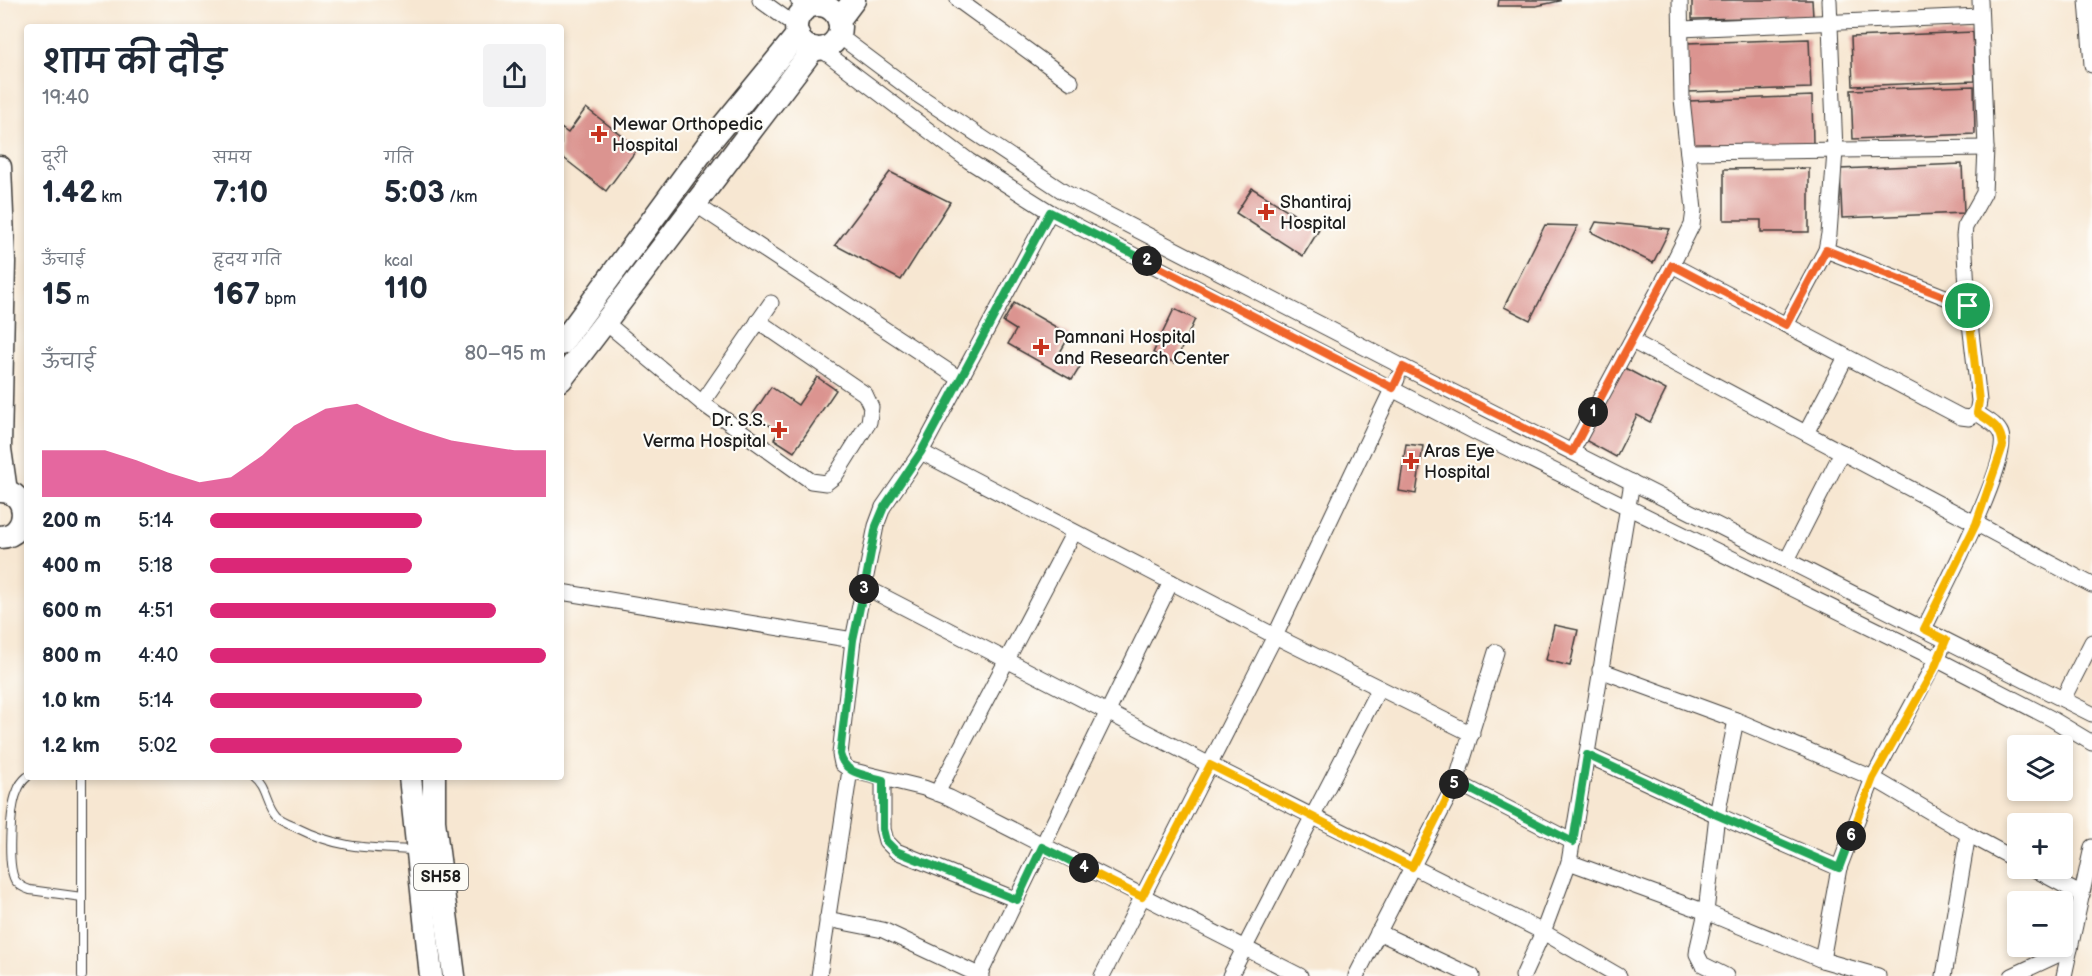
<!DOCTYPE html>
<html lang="hi">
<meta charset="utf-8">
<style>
:root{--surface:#fff;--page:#f2f2f3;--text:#1f2937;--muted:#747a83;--accent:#db2777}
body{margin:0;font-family:"Balsamiq Sans","Playpen Sans Deva",sans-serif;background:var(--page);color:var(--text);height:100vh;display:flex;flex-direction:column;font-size:22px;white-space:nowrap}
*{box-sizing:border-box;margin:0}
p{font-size:20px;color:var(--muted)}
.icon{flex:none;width:33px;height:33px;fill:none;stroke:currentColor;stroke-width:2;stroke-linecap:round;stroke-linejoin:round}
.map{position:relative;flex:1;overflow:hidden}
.side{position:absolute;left:24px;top:24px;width:540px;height:756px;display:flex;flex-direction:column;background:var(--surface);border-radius:6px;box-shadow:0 3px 9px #0003}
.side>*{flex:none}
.buttons{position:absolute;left:2007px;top:735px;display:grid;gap:12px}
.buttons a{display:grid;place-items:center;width:66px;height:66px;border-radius:6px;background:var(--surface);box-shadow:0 3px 9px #0003;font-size:30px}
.pin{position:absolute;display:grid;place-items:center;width:51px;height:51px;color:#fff;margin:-26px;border:3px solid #fff;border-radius:50%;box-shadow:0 2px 6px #0007}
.km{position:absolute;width:30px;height:30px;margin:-15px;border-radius:50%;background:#222;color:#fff;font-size:16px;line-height:30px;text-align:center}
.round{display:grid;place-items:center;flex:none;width:63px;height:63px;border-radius:6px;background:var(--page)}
.overview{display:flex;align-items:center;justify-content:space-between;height:102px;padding:0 18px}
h1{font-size:33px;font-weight:600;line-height:45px}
.stats{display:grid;grid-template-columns:repeat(3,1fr);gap:9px;height:102px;padding:6px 18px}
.stats div{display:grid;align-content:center}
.stats b{font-size:30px;font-weight:600}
.stats small{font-size:16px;font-weight:400}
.stats p{font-size:16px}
.chart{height:168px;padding:12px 18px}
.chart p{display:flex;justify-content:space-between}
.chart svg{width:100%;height:108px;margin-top:6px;fill:var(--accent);opacity:.7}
ul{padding:0 18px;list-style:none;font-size:20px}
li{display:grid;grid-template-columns:96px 72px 1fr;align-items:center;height:45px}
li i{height:15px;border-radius:8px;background:var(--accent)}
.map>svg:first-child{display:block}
</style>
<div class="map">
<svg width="2092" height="976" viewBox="0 0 2092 976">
<rect width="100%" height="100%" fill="#fdfcf7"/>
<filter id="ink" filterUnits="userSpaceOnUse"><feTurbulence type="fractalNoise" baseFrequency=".0167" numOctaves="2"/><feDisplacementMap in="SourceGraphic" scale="12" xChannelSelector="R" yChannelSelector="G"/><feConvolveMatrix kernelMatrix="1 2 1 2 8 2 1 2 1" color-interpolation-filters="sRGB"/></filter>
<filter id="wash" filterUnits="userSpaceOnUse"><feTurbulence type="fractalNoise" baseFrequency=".008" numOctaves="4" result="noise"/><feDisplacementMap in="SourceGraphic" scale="24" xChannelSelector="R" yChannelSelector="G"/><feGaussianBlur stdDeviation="1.35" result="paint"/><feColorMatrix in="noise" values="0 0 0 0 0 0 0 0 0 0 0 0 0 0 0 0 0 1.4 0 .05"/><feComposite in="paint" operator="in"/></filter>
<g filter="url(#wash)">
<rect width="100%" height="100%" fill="#f7e7d2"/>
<g id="blocks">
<g fill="#db9490">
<path d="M1499 0H1560V1L1536 6H1498Z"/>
<path d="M1692 0H1812L1813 17 1692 19Z"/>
<path d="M1973 32 1975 81 1853 86 1851 37Z"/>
<path d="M1809 39 1811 88 1688 92 1687 43Z"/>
<path d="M1974 86 1975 134 1853 139 1851 90Z"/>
<path d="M1812 96 1813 145 1691 149 1689 101Z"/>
<path d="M586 108 638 148 606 191 561 156V128L568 133Z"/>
<path d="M1962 164 1964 213 1842 218 1840 169Z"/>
<path d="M1809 168V232H1761V220H1724V169Z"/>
<path d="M890 172 950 202 901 280 835 245Z"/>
<path d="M1252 188 1319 230 1303 256 1236 213Z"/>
<path d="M1596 222 1670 229 1653 263 1591 232Z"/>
<path d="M1545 225 1578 226 1530 320 1504 307Z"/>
<path d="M1014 303 1070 335 1059 354 1080 367 1072 380 1008 344 1016 330 1003 322Z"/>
<path d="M1174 309 1195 319 1175 363 1153 353Z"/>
<path d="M1623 367 1666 390 1650 422 1637 415 1616 457 1585 440Z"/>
<path d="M817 377 836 390 794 452 774 439 779 432 753 414 771 387 798 405Z"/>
<path d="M1406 444 1423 446 1416 494 1399 491Z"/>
<path d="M1554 625 1578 630 1570 666 1546 660Z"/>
</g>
</g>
</g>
<g filter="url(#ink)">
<use href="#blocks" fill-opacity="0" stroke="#3d3a37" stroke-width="1.5"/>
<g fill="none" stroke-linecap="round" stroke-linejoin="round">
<defs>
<g id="service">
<path d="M27 777C22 781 19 786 17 792 10 808 7 866 15 880 19 886 24 888 30 890L82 897"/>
<path d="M252 777C266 788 264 804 275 816 280 821 288 824 295 827 339 849 368 848 415 850"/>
<path d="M82 976V777"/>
</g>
<g id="minor">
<path d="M760 0 796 26"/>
<path d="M798 0 808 8"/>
<path d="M958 0 1071 82"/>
<path d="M2087 0 2092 65"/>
<path d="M1681 29 1980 16"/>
<path d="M838 35 918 95 1064 192 1403 367 2092 714"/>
<path d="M821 49 969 161 1050 212 1479 434 1938 660 2052 719 2092 743"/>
<path d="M1688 152 1986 148"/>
<path d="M695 204 960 379"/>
<path d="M1050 212 921 452 883 507 876 526 853 640 840 754 842 764 850 770 924 788 950 798 1300 976"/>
<path d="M1826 250 1968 306"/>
<path d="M1672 265 1961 417 1969 418 1977 413 1979 401 1968 306 1964 236 1965 227 1984 193 1986 148 1980 0"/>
<path d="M605 322 702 403 811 481 826 483 835 476 869 422 871 407 865 394 758 321"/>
<path d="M1786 325 1826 250 1829 234 1835 151 1829 0"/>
<path d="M1632 341 2092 585"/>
<path d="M702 403 771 303"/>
<path d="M1806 433 1846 357"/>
<path d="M1572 451 1672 265 1692 225 1694 210 1682 99 1680 0"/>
<path d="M921 452 1275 636 1472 734"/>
<path d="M1787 560 1842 452"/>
<path d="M865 587 1210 765 1543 932 1619 976"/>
<path d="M561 592 853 640"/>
<path d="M1924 629C1939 598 2012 461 2001 434 1997 424 1985 419 1977 413"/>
<path d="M1600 670 1736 720 1873 778 1941 651"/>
<path d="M2063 699 2092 642"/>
<path d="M1587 755 1717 815 1839 868"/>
<path d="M883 780V829L886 841 896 851 1017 900"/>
<path d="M1456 782 1573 842"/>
<path d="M937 793 1074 532"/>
<path d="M1569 862 1706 912 1822 960 1878 976"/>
<path d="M2032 868 2082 895"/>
<path d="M827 919 883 930 981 976"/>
<path d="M1378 932 1472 976"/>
<path d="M1822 960 1839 868 1873 778 1968 834 2018 861"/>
<path d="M819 976 850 770"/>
<path d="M979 976 1171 582"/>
<path d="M1102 976 1275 636 1397 379"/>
<path d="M1230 976 1379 688"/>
<path d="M1356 976 1456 782 1496 652"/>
<path d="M1523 976 1543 932 1569 862 1632 482"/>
<path d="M1726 976 1702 964 1697 954 1698 947 1706 912 1717 815 1736 720"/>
<path d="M1944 976 1968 834"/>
<path d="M2012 976 2070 949"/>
<path d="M2064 976 2092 847"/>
</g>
<g id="primary">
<circle cx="818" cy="27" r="22"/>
<path d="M839 20 854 0"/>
<path d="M0 167 4 262 0 445"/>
<path d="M561 344 708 144 798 34"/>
<path d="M561 380 814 48"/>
<path d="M0 449 6 491"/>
<path d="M0 491C30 490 31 536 0 537"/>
<path d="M410 777 431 976"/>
<path d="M434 777V821L454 976"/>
</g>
</defs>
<use href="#service" stroke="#3d3a37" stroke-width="10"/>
<use href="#minor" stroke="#3d3a37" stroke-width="17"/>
<use href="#primary" stroke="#3d3a37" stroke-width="25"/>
<use href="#service" stroke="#fff" stroke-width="8"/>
<use href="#minor" stroke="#fff" stroke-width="15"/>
<use href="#primary" stroke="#fff" stroke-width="22"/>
</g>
</g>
<g fill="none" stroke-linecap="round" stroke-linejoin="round" filter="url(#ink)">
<defs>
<path id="split-1" d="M1593 412 1672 265 1786 325 1826 250 1968 306"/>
<path id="split-2" d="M1147 261 1393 388 1403 367 1572 452 1593 412"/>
<path id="split-3" d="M864 589 876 526 884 507 921 452 1050 212 1147 261"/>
<path id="split-4" d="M864 589 853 640 840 754C845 775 864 774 883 780V829L886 841 896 851 1017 900 1042 847 1084 868"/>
<path id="split-5" d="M1084 868 1142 897 1210 765 1412 867 1454 784"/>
<path id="split-6" d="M1454 784 1456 782 1573 842 1587 755 1717 815 1839 868 1851 836"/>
<path id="split-7" d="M1851 836 1873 778 1934 669 1946 640 1924 629 1976 524 2003 446C2001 426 1992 423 1977 413L1979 401 1968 306"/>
</defs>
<use href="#split-1" stroke="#fff" stroke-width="12"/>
<use href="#split-2" stroke="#fff" stroke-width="12"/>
<use href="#split-3" stroke="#fff" stroke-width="12"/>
<use href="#split-4" stroke="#fff" stroke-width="12"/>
<use href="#split-5" stroke="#fff" stroke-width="12"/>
<use href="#split-6" stroke="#fff" stroke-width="12"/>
<use href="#split-7" stroke="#fff" stroke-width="12"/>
<use href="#split-1" stroke="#f0652b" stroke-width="8"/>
<use href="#split-2" stroke="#f0652b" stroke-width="8"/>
<use href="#split-3" stroke="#22a559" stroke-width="8"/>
<use href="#split-4" stroke="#22a559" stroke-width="8"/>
<use href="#split-5" stroke="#f5b400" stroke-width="8"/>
<use href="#split-6" stroke="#22a559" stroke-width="8"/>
<use href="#split-7" stroke="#f5b400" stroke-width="8"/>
</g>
<g fill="#c8321e" stroke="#fdfcf7" stroke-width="2">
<path d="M596 125h6v6h6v6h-6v6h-6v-6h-6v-6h6z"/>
<path d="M1263 203h6v6h6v6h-6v6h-6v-6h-6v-6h6z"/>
<path d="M1038 338h6v6h6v6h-6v6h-6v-6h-6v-6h6z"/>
<path d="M776 421h6v6h6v6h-6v6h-6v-6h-6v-6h6z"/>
<path d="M1408 452h6v6h6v6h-6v6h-6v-6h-6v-6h6z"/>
</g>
<g text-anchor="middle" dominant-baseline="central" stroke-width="4.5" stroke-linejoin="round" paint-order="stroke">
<rect fill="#fdfcf7" stroke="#605f5e" stroke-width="1.5" x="414" y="864" width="54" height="26" rx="4.5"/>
<g font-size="16" font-weight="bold" fill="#1c1c1c">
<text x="441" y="877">SH58</text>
</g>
<g font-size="18" fill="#1c1c1c" stroke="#fdfcf7" text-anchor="start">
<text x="612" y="124">Mewar Orthopedic<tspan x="612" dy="21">Hospital</tspan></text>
<text x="1280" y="202">Shantiraj<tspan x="1280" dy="21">Hospital</tspan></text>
<text x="1054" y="337">Pamnani Hospital<tspan x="1054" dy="21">and Research Center</tspan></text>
<text x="766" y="420" text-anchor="end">Dr. S.S.<tspan x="766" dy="21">Verma Hospital</tspan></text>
<text x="1424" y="451">Aras Eye<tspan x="1424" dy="21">Hospital</tspan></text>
</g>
</g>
</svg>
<div class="buttons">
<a><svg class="icon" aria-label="layers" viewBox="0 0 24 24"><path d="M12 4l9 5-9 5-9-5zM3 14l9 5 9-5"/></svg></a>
<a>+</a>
<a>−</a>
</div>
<div class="pin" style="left:1968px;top:306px;background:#1e9e55"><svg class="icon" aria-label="arrive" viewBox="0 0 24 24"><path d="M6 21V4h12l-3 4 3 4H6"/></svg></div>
<b class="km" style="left:1593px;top:412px">1</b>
<b class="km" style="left:1147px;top:261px">2</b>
<b class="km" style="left:864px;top:589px">3</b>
<b class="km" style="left:1084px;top:868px">4</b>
<b class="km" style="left:1454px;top:784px">5</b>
<b class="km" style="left:1851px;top:836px">6</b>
<section class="side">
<div class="overview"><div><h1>शाम की दौड़</h1><p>19:40</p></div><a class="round"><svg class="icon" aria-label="share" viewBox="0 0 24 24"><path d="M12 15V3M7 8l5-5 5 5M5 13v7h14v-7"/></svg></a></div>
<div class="stats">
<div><p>दूरी</p><b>1.42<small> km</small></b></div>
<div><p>समय</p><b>7:10</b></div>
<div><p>गति</p><b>5:03<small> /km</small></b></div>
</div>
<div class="stats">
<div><p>ऊँचाई</p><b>15<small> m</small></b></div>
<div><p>हृदय गति</p><b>167<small> bpm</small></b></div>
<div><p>kcal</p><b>110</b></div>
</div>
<div class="chart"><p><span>ऊँचाई</span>80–95 m</p>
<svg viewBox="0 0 160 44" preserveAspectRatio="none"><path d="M0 44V25L10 25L20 25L30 29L40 34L50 38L60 36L70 27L80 15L90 8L100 6L110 12L120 17L130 21L140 23L150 25L160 25V44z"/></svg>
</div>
<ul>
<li><b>200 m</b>5:14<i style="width:63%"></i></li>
<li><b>400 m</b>5:18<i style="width:60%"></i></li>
<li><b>600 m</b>4:51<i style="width:85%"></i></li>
<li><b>800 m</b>4:40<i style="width:100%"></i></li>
<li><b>1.0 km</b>5:14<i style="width:63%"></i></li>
<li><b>1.2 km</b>5:02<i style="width:75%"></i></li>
</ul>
</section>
</div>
